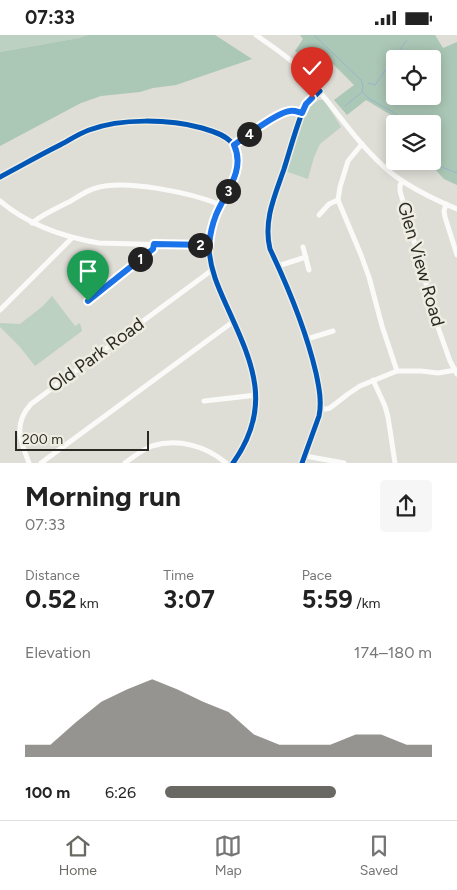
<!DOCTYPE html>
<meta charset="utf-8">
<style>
:root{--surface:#fff;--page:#f6f6f6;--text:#222;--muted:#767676;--line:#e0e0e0;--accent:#696862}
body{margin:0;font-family:Figtree,sans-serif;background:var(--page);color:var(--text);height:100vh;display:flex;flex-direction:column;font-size:19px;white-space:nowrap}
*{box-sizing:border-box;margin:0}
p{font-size:16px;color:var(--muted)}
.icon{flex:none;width:28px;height:28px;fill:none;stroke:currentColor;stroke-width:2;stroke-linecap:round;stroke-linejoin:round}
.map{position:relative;height:428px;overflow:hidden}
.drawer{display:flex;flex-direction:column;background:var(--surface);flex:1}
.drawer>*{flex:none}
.controls{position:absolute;left:386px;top:15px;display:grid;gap:10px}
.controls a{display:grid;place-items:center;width:55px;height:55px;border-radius:5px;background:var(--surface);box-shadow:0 2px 12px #0003;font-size:25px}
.scale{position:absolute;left:15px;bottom:12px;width:134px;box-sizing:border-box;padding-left:5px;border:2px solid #2a2924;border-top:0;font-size:14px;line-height:18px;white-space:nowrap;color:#2a2924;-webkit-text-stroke:4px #efede1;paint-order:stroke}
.pin{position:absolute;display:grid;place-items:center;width:42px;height:42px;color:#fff;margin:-51px -21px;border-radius:50% 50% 50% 0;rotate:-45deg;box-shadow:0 0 5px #0007}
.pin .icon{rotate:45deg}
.km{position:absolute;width:25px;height:25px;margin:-12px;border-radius:50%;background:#222;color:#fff;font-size:14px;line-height:25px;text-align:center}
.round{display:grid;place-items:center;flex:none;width:52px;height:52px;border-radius:5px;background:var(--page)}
.head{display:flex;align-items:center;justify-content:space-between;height:85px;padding:0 25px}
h1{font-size:28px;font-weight:700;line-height:38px}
.metrics{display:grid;grid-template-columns:repeat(3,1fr);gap:8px;height:85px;padding:5px 25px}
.metrics div{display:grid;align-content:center}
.metrics b{font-size:25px;font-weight:700}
.metrics small{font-size:14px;font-weight:400}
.metrics p{font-size:14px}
.chart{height:140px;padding:10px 25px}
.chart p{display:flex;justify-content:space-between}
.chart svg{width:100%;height:90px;margin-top:5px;fill:var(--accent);opacity:.7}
ul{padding:0 25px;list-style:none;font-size:16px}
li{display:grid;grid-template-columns:80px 60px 1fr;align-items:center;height:38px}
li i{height:12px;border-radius:6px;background:var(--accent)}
.status{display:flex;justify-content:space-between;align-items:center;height:35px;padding:0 25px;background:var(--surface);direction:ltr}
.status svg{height:14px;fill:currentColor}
.dock{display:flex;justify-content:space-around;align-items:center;height:70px;border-top:1px solid var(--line);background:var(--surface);font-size:14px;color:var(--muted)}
.dock a{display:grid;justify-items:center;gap:2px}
.dock .on{color:var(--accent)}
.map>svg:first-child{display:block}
</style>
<div class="status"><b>07:33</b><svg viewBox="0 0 49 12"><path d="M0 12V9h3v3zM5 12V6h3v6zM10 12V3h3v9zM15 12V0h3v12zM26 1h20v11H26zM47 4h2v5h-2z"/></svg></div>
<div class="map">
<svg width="457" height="428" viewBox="0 0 457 428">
<rect width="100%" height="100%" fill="#deddd6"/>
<g fill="#bcd1c2">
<path d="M0 0H88L79 3 0 17Z"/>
<path d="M319 65H323L326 68 341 92 320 109 314 122 308 144 285 136 304 79 312 69Z"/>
<path d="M52 261 75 291 80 288 82 296 35 331 20 312 0 292V288L20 289 43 271Z"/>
</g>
<g fill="#abc7b6" fill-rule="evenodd">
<path d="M88 0H215L252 24 176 50 153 53 140 57 101 61 81 68 0 111V17L79 3Z"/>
<path d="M300 0H435L443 13 457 7V150L444 144 427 126H432V89H406L366 65 347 80 334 65 354 50 331 27 310 28 295 16 303 4ZM395 24H432V61H395Z"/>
</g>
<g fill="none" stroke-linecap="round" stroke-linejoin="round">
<g stroke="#9ab5cb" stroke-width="1">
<path d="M314 0 361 45 363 51 362 56 368 63 393 77 409 89"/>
<path d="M368 48 375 50 407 5"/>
<path d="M345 71 362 57"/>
<path d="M431 126 434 129 457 138"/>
</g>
<g stroke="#fafaf9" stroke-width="5">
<path d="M256 0C271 11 288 21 301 35 332 68 356 109 390 137 410 153 433 164 457 174"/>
<path d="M234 110C245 102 277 77 290 76 294 75 298 77 302 78"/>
<path d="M0 142C19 132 38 121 58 111 68 106 78 99 89 95 121 83 169 84 202 93 212 96 223 99 230 106 238 113 239 125 237 134 228 159 208 185 209 213 210 235 219 254 228 274 253 329 273 372 233 428"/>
<path d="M402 146 400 151V156L439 295 450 326 457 339"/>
<path d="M338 165 361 220 369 242 382 291 397 336"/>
<path d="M0 166C28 190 63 202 99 208L209 211"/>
<path d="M446 169 444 176 445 182 457 220"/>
<path d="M319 180 329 169 338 165 340 152 348 126 362 109"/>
<path d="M32 188C43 179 57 173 69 167 78 162 87 155 96 153 126 144 192 158 221 170"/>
<path d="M303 212 309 235"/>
<path d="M278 231 306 222"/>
<path d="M88 266 153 214 154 209"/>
<path d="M0 275 72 203"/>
<path d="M307 304 333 296"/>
<path d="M373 345 385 371 388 382 395 428"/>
<path d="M204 366 257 360"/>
<path d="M320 374H326L330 373 348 359 360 351 397 336H421L438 338 456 335"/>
<path d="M305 421 344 428"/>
<path d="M29 428C20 405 13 389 31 369L212 235"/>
<path d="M41 428 234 286"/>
<path d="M125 428C134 421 142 415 152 411 178 403 206 411 226 428"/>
<path d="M302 428 319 381C322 367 319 352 316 338 306 295 289 254 270 214 263 186 275 160 284 134 290 115 295 96 302 78L307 69 320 56"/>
</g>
<defs>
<g id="cycleway">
<path d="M0 142C19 132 38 121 58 111 68 106 78 99 89 95 121 83 169 84 202 93 212 96 223 99 230 106 238 113 239 125 237 134 228 159 208 185 209 213 210 235 219 254 228 274 253 329 273 372 233 428"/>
<path d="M302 428 319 381C322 367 319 352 316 338 306 295 289 254 270 214 263 186 275 160 284 134 290 115 295 96 302 78L307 69 320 56"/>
</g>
</defs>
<use href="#cycleway" stroke="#efede1" stroke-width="8"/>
<use href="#cycleway" stroke="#0057b8" stroke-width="5"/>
</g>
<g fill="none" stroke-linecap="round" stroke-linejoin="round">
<defs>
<path id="route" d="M88 266 153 214 154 209 209 210C210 200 212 190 216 180 225 158 246 135 234 110 245 102 277 77 290 76 294 75 298 77 302 78L306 69 312 63"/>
</defs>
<use href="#route" stroke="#fff" stroke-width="10"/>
<use href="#route" stroke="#1a73e8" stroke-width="6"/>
</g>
<g text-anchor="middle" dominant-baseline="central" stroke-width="5" stroke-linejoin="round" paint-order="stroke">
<g font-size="18" fill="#2a2924" stroke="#efede1">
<text transform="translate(421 229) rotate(74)">Glen View Road</text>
<text transform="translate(96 320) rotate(-36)">Old Park Road</text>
</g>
</g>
</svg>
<div class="controls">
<a><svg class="icon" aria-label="locate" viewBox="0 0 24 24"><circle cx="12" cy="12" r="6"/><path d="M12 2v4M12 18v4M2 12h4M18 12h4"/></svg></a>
<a><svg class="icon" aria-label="layers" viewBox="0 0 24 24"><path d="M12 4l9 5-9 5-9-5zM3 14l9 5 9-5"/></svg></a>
</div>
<div class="scale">200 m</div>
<div class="pin" style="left:88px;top:266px;background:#1e9e55"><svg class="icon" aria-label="arrive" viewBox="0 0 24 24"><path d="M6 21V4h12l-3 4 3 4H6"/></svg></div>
<div class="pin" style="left:312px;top:63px;background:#d93025"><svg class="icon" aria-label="check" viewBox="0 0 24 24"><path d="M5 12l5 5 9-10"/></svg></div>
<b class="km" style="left:140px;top:224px">1</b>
<b class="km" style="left:200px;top:210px">2</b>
<b class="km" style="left:228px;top:156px">3</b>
<b class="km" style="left:249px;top:99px">4</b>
</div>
<section class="drawer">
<div class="head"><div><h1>Morning run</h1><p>07:33</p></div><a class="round"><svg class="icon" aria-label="share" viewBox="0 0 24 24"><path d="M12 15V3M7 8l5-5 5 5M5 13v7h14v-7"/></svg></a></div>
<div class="metrics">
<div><p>Distance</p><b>0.52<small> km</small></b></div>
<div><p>Time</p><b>3:07</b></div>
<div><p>Pace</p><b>5:59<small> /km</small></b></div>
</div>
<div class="chart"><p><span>Elevation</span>174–180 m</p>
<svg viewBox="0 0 160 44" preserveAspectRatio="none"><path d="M0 44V38L10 38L20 27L30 17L40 11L50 6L60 11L70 17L80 22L90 33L100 38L110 38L120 38L130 33L140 33L150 38L160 38V44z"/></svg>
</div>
<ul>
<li><b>100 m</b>6:26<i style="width:64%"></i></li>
</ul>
</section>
<nav class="dock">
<a class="on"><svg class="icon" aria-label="home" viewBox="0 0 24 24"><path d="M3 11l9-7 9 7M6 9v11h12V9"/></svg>Home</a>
<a><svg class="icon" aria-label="map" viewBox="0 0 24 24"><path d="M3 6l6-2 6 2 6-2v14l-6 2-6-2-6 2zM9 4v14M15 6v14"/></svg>Map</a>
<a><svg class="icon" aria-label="saved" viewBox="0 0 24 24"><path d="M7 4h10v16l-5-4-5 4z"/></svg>Saved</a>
</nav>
